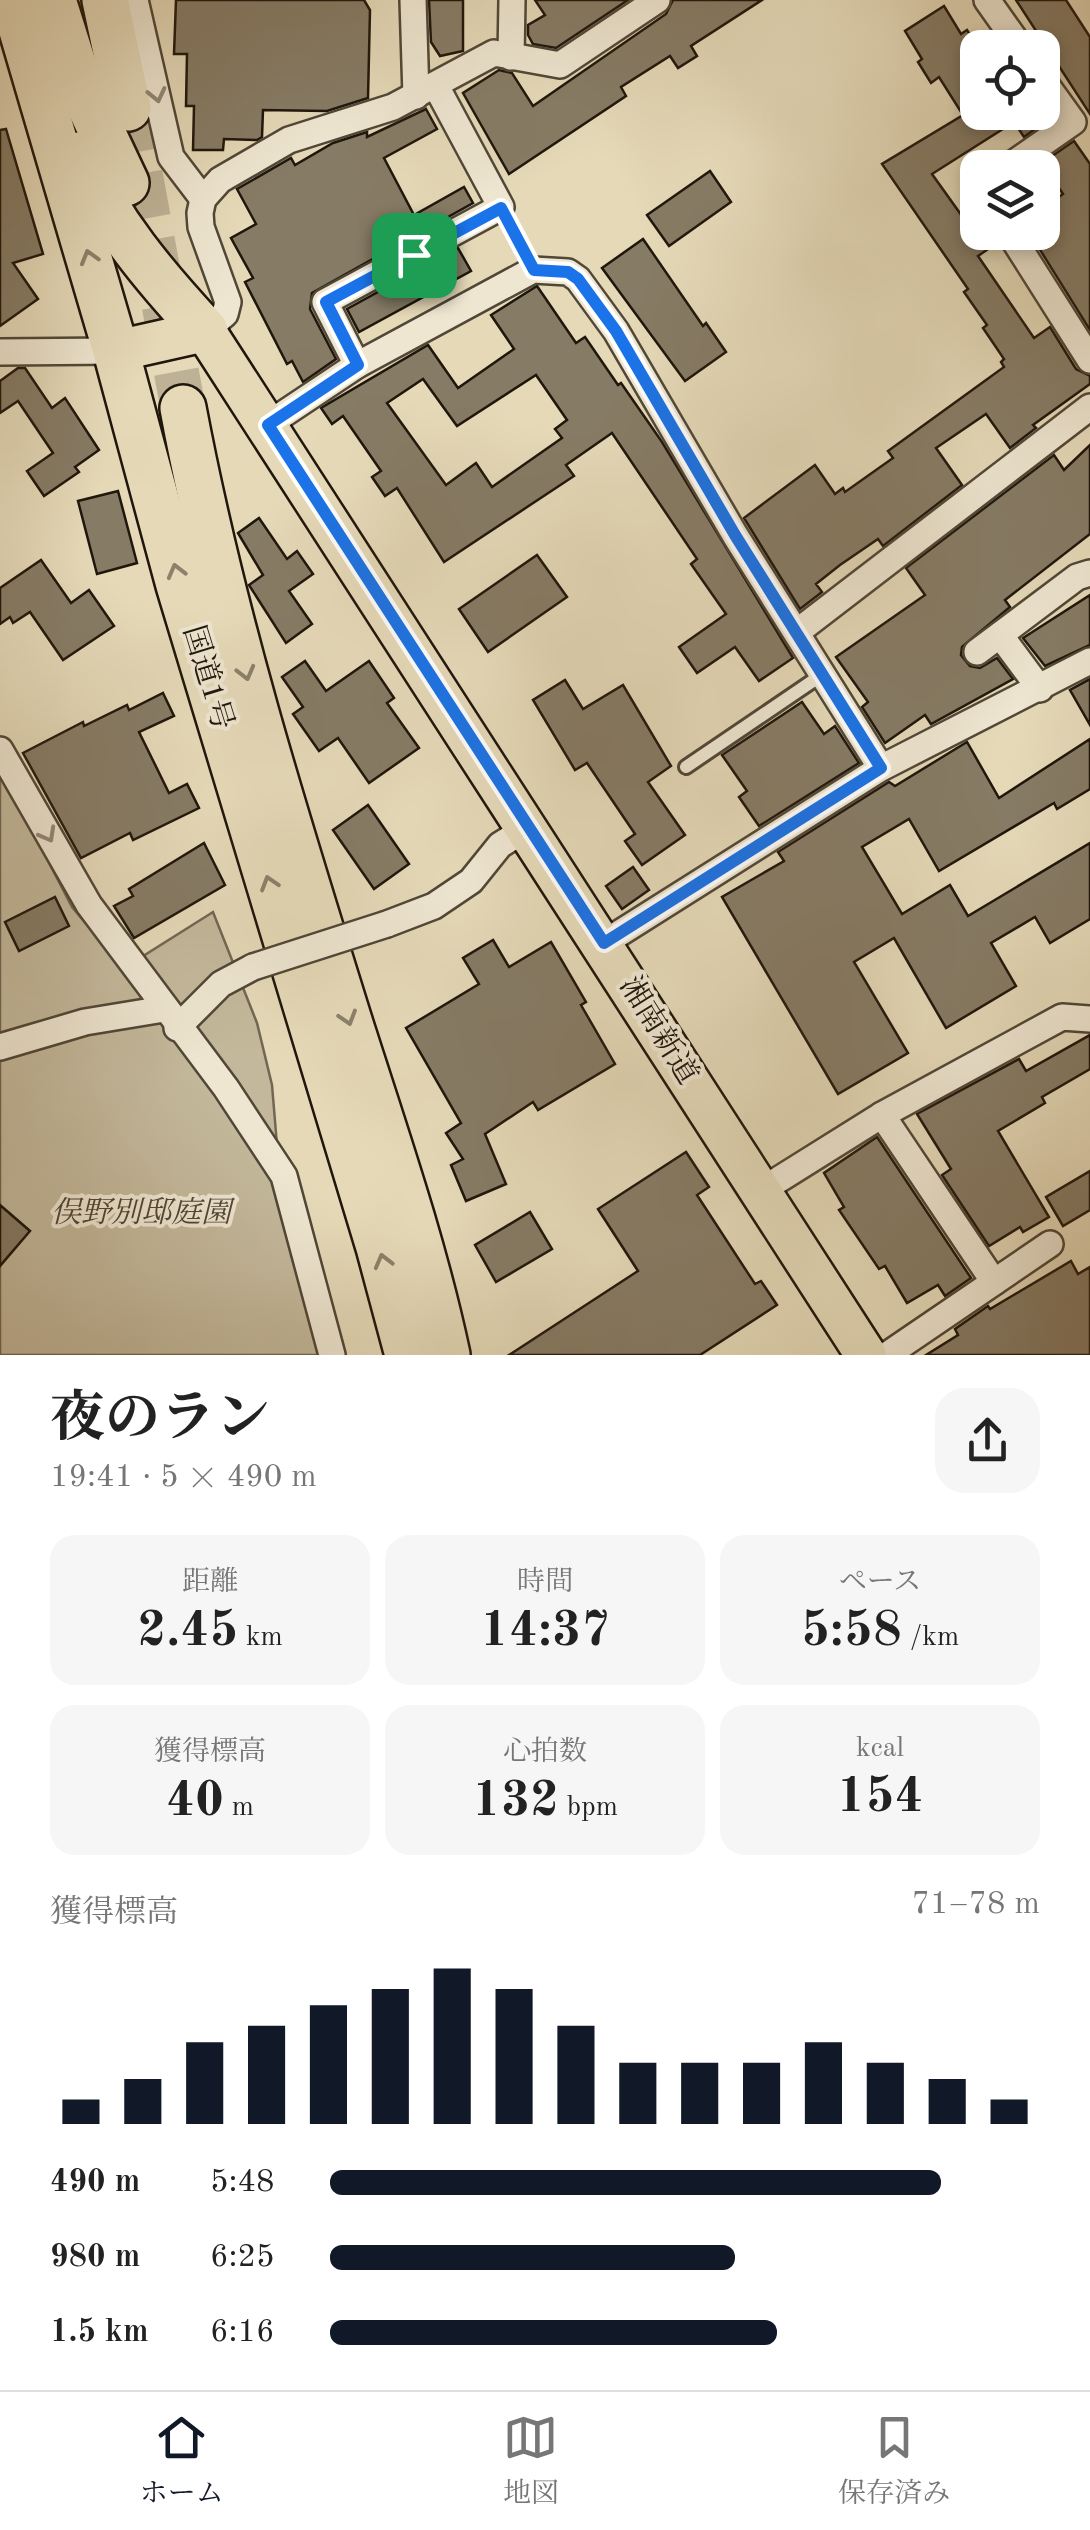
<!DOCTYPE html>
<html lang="ja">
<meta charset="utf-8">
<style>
:root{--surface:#fff;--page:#f6f6f6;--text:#222;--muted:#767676;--line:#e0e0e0;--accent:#111827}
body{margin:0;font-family:"Old Standard TT","Noto Serif JP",serif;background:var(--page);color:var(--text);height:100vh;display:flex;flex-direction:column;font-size:38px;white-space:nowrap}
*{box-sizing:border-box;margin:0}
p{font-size:32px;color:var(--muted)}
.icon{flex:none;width:55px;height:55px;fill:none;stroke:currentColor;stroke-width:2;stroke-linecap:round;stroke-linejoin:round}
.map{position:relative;height:1355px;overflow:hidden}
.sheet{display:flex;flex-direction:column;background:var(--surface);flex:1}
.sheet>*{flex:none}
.buttons{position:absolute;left:960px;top:30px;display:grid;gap:20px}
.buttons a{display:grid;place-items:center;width:100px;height:100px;border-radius:20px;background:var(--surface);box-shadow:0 5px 15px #0003;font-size:50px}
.pin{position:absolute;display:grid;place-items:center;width:85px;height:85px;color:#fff;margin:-42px;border-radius:20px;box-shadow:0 5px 15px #0006}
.round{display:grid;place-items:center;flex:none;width:105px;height:105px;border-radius:30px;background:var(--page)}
.head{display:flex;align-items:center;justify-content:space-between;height:170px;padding:0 50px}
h1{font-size:55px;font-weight:700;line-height:75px}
.metrics{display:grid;grid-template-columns:repeat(3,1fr);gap:15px;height:170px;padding:10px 50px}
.metrics div{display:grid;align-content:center;border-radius:25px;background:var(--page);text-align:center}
.metrics b{font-size:50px;font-weight:700}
.metrics small{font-size:28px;font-weight:400}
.metrics p{font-size:28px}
.chart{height:280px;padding:20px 50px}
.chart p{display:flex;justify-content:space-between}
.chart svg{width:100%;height:180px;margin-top:10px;stroke:var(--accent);stroke-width:6}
ul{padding:0 50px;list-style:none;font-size:32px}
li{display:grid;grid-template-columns:160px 120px 1fr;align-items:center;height:75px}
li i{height:25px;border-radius:12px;background:var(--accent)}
.dock{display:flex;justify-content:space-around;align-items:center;height:140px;border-top:2px solid var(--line);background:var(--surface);font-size:28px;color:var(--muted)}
.dock a{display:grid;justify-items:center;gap:5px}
.dock .selected{color:var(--accent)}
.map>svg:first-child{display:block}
</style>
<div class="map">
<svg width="1090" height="1355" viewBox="0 0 1090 1355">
<rect width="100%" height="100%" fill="#e5d9b8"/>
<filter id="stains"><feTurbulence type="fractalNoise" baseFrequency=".002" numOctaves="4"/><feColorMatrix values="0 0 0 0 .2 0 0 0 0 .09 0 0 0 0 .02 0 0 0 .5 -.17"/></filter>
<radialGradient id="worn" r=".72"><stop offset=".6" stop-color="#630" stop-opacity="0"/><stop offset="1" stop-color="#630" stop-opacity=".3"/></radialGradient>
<path fill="#c3b89b" stroke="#716754" stroke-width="2.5" d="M0 768 72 907 124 968 213 912 257 1023 272 1085 281 1193 322 1355H0Z"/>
<g fill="#867b65" stroke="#1f160c" stroke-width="2.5" fill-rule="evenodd">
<path d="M176 0H364L370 10 368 98 327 111 263 110 262 137 257 140 224 139 223 150H193L194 106H186L187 54H174Z"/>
<path d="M429 0H463V51L440 56 431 42Z"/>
<path d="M535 0H628L556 48 533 44 528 35V25L545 15Z"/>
<path d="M673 0H762L691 46 697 56 678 68 670 56 621 87 626 96 509 174 463 93 499 70 503 71 512 73 533 106 666 14Z"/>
<path d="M1016 0H1066L1090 37V114Z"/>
<path d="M944 6 961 34 967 30 978 47V112H1046L1050 118 1024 137 1014 122 932 174 967 223 975 218 978 232H985L994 245 978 256 1034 338 1050 327 1076 369 1090 376V384L1033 425 1036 428 1010 448 986 414 936 448 962 485 883 546 878 539 840 565 816 584 822 592 800 609 744 518 815 465 835 494 843 488 845 492 893 458 888 451 1004 367 1001 362 1004 359 983 328 987 325 964 292 968 289 882 164 963 115 939 77 931 83 918 62 922 59 905 31Z"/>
<path d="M426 109 437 129 384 158 414 215 464 187 473 203 312 293 310 309 336 359 303 382 292 361 287 364 245 282 253 278 231 238 256 224 237 189 291 158 295 165 333 143 367 132V137Z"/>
<path d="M6 129 43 254 13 263 38 299 0 326V130Z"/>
<path d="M1074 141 1090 164V330L1029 232H1042V209L1063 194 1042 163Z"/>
<path d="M710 171 731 202 669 246 647 215Z"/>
<path d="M643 239 703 326 706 323 726 352 685 381 602 268Z"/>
<path d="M458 248 471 271 359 332 347 309Z"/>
<path d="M537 286 576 343 585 337 618 385 621 383 662 442 793 658 759 681 735 647 697 673 679 647 726 614 691 564 697 559 612 433 566 465 574 476 444 562 397 488 385 496 372 477 381 471 343 416 332 424 321 408 428 345 458 388 514 349 491 315ZM536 375 567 420 555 429 562 438 492 487 476 463 446 485 387 403 423 379 457 426Z"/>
<path d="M18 368H25L52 408 65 398 99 450 75 467 79 472 44 496 27 471 53 453 18 401 0 413V381Z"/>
<path d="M1090 445V534L1005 600 1010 607 962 647 961 655 970 666 980 668 997 658 1013 679 931 724 925 715 885 743 862 707 868 702 836 657 925 595 906 568 1054 455 1064 470Z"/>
<path d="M118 491 137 563 97 574 78 501Z"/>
<path d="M259 518 287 559 297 551 313 574 289 591 312 624 286 643 249 585 263 575 238 533Z"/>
<path d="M537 555 567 597 488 652 459 609Z"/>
<path d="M41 560 71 603 89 590 114 626 63 660 30 612 13 623 10 617 0 624V588Z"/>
<path d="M1090 595V645L1045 666 1023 638Z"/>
<path d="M305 661 326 691 369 661 394 698 387 703 419 748 369 783 338 738 319 751 293 714 303 707 282 677Z"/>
<path d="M1090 679V725L1070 690Z"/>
<path d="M565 680 583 709 623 685 671 766 648 782 685 835 642 865 625 841 635 834 587 763 575 770 533 700Z"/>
<path d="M163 693 174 716 139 732 169 793 187 784 199 808 133 840 130 833 81 858 23 753 83 722 84 726 127 705 129 710Z"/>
<path d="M802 702 824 734 835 726 859 763 759 826 739 797 747 791 722 755Z"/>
<path d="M1090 739V789L1057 809 1054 803 939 871 909 819 862 847 902 914 950 885 968 916 1090 843V919L1050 943 1035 917 991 943 1016 986 946 1028 894 938 854 962 908 1053 838 1094 722 897 784 861 778 852 889 782 895 786 967 742 999 798Z"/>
<path d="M368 805 409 864 374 889 333 830Z"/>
<path d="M204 843 225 885 134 938 114 906 133 896 129 889Z"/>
<path d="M633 867 649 890 622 909 606 886Z"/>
<path d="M55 897 69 926 19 951 5 922Z"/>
<path d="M493 940 509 967 551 942 586 1002 581 1005 615 1064 538 1110 533 1102 485 1134 506 1184 466 1201 451 1165 463 1159 446 1133 461 1123 406 1028 479 984 463 958Z"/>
<path d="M1090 1035V1069L1042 1097 1045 1103 998 1131 1049 1217 1023 1232 1020 1227 989 1246 942 1175 951 1169 917 1114 1019 1059 1026 1071Z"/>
<path d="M877 1137 971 1278 945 1296 938 1285 907 1303 885 1266 879 1269 839 1210 844 1207 824 1173Z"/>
<path d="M686 1152 709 1187 697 1195 755 1284 761 1281 777 1305 700 1355H509L638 1271 598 1209Z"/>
<path d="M1090 1171V1210L1063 1226 1046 1197Z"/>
<path d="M0 1205 30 1231 0 1266Z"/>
<path d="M530 1212 552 1249 496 1282 475 1245Z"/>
<path d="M1071 1261 1078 1274 1090 1267V1355H926L958 1335 955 1329 988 1306 990 1309Z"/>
</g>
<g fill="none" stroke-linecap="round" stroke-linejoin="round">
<path stroke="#bdb296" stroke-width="45" stroke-dasharray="45 22" stroke-linecap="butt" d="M128 108 183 408"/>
<defs>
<g id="lane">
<path d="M501 207 533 270"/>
<path d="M686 767 823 674"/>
</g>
<g id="street">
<path d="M135 0 171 157 203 199"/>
<path d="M413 0 416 96"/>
<path d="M987 0 1021 48"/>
<path d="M511 57 512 0"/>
<path d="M1007 168 1073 122 1042 79"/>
<path d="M1009 232 1090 360"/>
<path d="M205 331 225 314 228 302 201 227 200 213 203 199 220 180 289 140 393 107 494 53 560 65 657 0"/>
<path d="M0 352 116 351"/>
<path d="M357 365 325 302 501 207 436 86"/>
<path d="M267 425 357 365 533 270 568 272 578 279 616 331 735 535 881 768"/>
<path d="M797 632 1090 407"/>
<path d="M1000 635 1040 689"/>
<path d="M977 652 1077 577 1090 573"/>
<path d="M0 750 89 905 226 1088 284 1176 332 1355"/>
<path d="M387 924 434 906 471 881 500 845 527 828"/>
<path d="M604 943 881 768 1090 661"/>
<path d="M177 1028 221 984 253 967"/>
<path d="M0 1047 85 1022 164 1009"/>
<path d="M882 1115 994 1282"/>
<path d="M759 1192 882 1115 1062 1017 1090 1019"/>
<path d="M887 1355 1050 1244"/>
</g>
<path id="primary" d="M116 351 205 331 866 1355"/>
<g id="highway">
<path d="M13 0 116 351 179 585 379 1247 408 1355"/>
<path d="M53 0 79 83 126 183"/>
<path d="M105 0 128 108"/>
<path d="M79 155C109 223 155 277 205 331"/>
<path d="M183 408C222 616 286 819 349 1021 384 1131 423 1242 447 1355"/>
</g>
</defs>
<use href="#lane" stroke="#504737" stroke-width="18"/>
<use href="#street" stroke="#504737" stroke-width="30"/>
<use href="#primary" stroke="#1f160c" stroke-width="45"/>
<use href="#highway" stroke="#1f160c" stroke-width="50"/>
<use href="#lane" stroke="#eee6d1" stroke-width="12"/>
<use href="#street" stroke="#eee6d1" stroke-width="25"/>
<use href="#primary" stroke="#e5d9b8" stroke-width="40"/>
<use href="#highway" stroke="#e5d9b8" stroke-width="45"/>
<defs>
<path id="street-bridge" d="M253 967 387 924"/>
</defs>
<use href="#street-bridge" stroke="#504737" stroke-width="30" stroke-linecap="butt"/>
<use href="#street-bridge" stroke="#eee6d1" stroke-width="25"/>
</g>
<defs><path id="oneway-chevron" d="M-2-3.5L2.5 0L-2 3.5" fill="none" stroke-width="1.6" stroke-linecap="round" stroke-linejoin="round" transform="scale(2.5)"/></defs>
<g stroke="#918878">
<use href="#oneway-chevron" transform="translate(157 95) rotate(77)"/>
<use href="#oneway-chevron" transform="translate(48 835) rotate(61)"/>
</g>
<g stroke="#8c816b">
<use href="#oneway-chevron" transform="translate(89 257) rotate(-106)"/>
<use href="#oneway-chevron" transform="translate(176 571) rotate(-105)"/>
<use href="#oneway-chevron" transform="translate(246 673) rotate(75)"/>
<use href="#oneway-chevron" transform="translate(269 883) rotate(-107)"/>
<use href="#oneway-chevron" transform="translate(348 1018) rotate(73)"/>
<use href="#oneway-chevron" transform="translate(383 1261) rotate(-105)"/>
</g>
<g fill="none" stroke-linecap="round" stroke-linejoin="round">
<defs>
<path id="route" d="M501 208 534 270 568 272 578 279 616 331 735 535 881 768 604 943 268 425 358 365 326 302Z"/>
</defs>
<use href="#route" stroke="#fff" stroke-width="20"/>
<use href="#route" stroke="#1a73e8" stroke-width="12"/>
</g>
<g text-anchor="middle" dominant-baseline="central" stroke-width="8" stroke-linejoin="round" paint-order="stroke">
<g font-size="30" fill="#1f160c" stroke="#eee6d1">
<text transform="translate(207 678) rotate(73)">国道1号</text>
<text transform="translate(658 1031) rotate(58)">湘南新道</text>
</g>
<g font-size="30" font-style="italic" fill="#504737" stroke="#eee6d1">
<text x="141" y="1214">俣野別邸庭園</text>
</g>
</g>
<rect width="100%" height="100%" filter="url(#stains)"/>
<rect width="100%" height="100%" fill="url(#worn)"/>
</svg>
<div class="buttons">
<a><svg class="icon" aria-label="locate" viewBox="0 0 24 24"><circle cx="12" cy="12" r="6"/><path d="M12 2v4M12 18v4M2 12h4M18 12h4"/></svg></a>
<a><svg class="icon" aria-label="layers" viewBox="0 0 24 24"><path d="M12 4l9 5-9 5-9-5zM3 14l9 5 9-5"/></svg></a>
</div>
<div class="pin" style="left:414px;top:255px;background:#1e9e55"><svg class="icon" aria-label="arrive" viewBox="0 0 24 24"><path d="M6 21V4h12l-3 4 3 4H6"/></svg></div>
</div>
<section class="sheet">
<div class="head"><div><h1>夜のラン</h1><p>19:41 · 5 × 490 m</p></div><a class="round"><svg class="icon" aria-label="share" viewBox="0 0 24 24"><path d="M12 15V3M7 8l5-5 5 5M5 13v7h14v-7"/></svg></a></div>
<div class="metrics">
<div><p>距離</p><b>2.45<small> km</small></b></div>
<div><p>時間</p><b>14:37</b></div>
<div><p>ペース</p><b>5:58<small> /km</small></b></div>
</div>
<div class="metrics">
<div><p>獲得標高</p><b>40<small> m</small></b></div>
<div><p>心拍数</p><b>132<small> bpm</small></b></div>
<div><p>kcal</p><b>154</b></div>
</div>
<div class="chart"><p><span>獲得標高</span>71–78 m</p>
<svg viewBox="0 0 160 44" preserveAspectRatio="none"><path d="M5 44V38M15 44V33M25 44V24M35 44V20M45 44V15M55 44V11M65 44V6M75 44V11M85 44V20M95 44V29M105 44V29M115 44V29M125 44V24M135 44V29M145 44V33M155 44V38"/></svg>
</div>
<ul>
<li><b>490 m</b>5:48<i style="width:86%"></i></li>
<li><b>980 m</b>6:25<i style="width:57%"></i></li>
<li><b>1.5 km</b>6:16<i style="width:63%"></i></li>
</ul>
</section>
<nav class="dock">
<a class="selected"><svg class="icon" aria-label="home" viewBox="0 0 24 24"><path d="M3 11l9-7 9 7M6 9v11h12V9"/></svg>ホーム</a>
<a><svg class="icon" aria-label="map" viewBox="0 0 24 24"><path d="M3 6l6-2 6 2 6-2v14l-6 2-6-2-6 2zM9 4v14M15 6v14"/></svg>地図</a>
<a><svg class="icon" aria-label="saved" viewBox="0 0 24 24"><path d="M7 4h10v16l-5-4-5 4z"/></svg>保存済み</a>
</nav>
